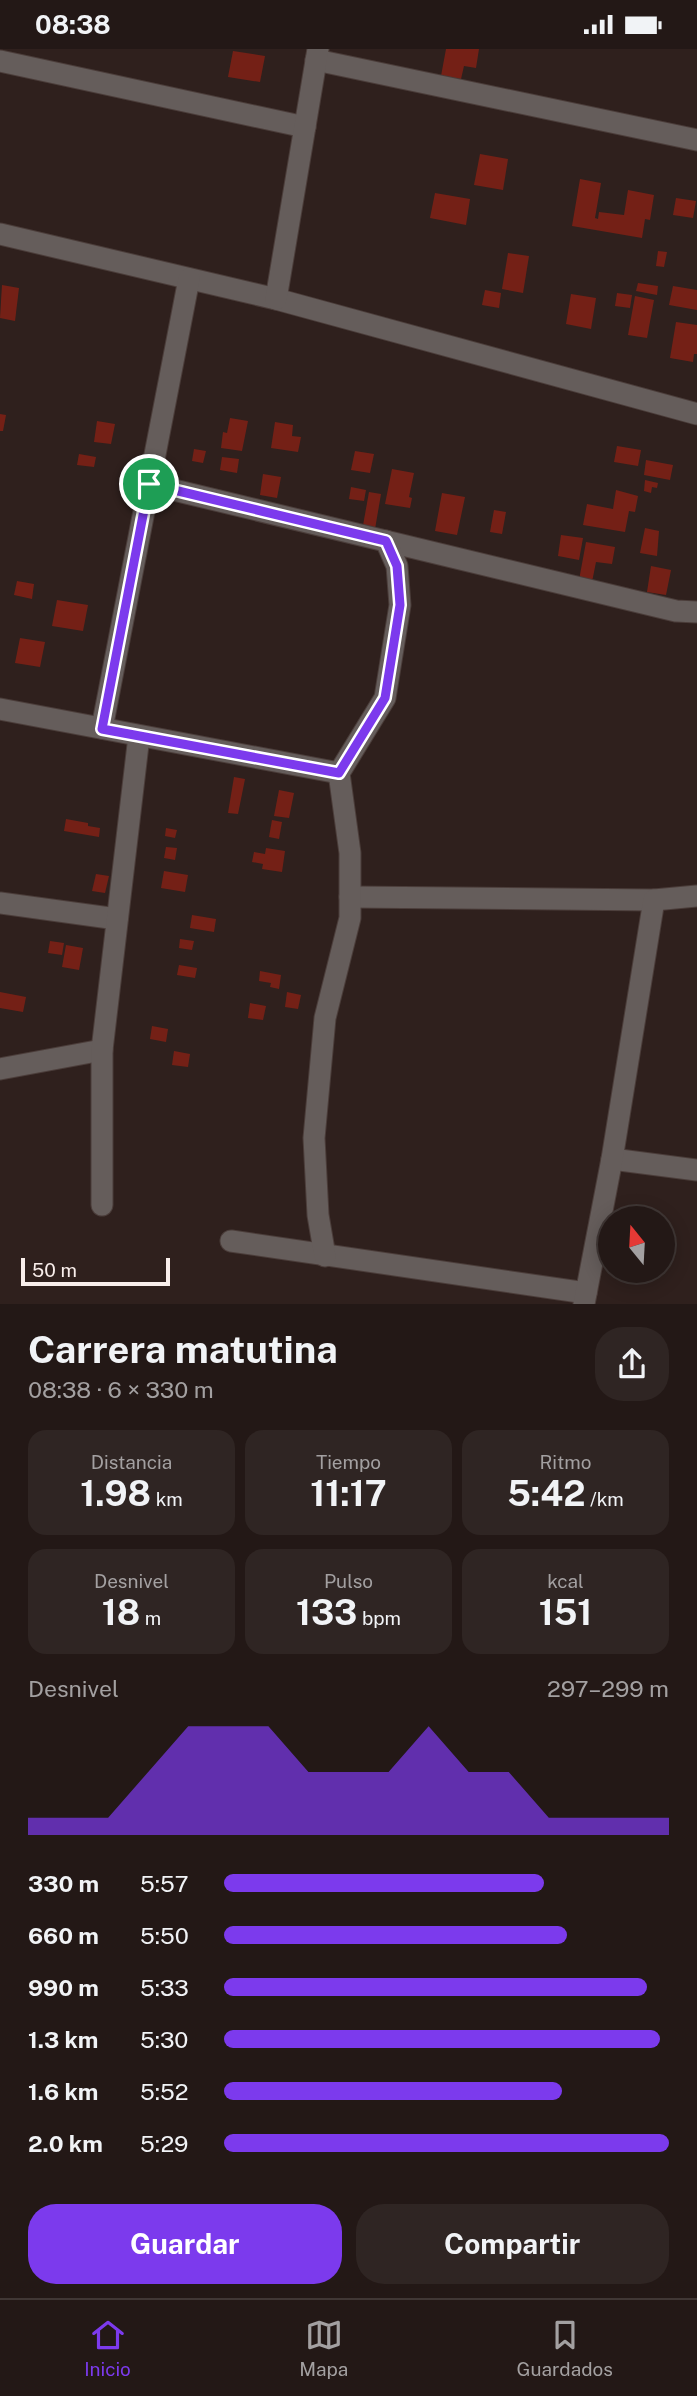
<!DOCTYPE html>
<html lang="es">
<meta charset="utf-8">
<style>
:root{--surface:#231816;--page:#2f2523;--text:#f1f3f6;--muted:#a3a0a1;--line:#403735;--accent:#7c3aed}
body{margin:0;font-family:"Public Sans",sans-serif;background:var(--page);color:var(--text);height:100vh;display:flex;flex-direction:column;font-size:26px;white-space:nowrap}
*{box-sizing:border-box;margin:0}
p{font-size:23px;color:var(--muted)}
.icon{flex:none;width:38px;height:38px;fill:none;stroke:currentColor;stroke-width:2;stroke-linecap:round;stroke-linejoin:round}
.map{position:relative;height:1255px;overflow:hidden}
.sheet{display:flex;flex-direction:column;background:var(--surface);flex:1}
.sheet>*{flex:none}
.needle{width:46px;rotate:342deg}
.controls{position:absolute;left:598px;top:1157px;display:grid;gap:14px}
.controls a{display:grid;place-items:center;width:77px;height:77px;border-radius:50%;background:var(--surface);box-shadow:0 4px 18px #0003,0 0 0 2px var(--line);font-size:35px}
.scale{position:absolute;left:21px;bottom:18px;width:149px;box-sizing:border-box;padding-left:7px;border:4px solid #f9eeeb;border-top:0;font-size:19px;line-height:24px;white-space:nowrap;color:#f9eeeb;-webkit-text-stroke:5px #2f201d;paint-order:stroke}
.pin{position:absolute;display:grid;place-items:center;width:60px;height:60px;color:#fff;margin:-30px;border:4px solid #fff;border-radius:50%;box-shadow:0 2px 7px #0007}
.round{display:grid;place-items:center;flex:none;width:74px;height:74px;border-radius:28px;background:var(--page)}
.summary{display:flex;align-items:center;justify-content:space-between;height:119px;padding:0 28px}
h1{font-size:38px;font-weight:700;line-height:52px}
.stats{display:grid;grid-template-columns:repeat(3,1fr);gap:10px;height:119px;padding:7px 28px}
.stats div{display:grid;align-content:center;border-radius:18px;background:var(--page);text-align:center}
.stats b{font-size:35px;font-weight:700}
.stats small{font-size:19px;font-weight:400}
.stats p{font-size:19px}
.chart{height:196px;padding:14px 28px}
.chart p{display:flex;justify-content:space-between}
.chart svg{width:100%;height:126px;margin-top:7px;fill:var(--accent);opacity:.7}
.button{display:flex;gap:14px;margin-top:auto;padding:14px 28px}
.button a{flex:1;height:80px;border-radius:28px;background:var(--accent);color:#fff;font-size:28px;font-weight:700;line-height:80px;text-align:center}
.button a+a{background:var(--page);color:var(--text)}
ul{padding:0 28px;list-style:none;font-size:23px}
li{display:grid;grid-template-columns:112px 84px 1fr;align-items:center;height:52px}
li i{height:18px;border-radius:9px;background:var(--accent)}
.status{display:flex;justify-content:space-between;align-items:center;height:49px;padding:0 35px;background:var(--surface);direction:ltr}
.status svg{height:19px;fill:currentColor}
.tab-bar{display:flex;justify-content:space-around;align-items:center;height:98px;border-top:2px solid var(--line);background:var(--surface);font-size:19px;color:var(--muted)}
.tab-bar a{display:grid;justify-items:center;gap:4px}
.tab-bar .selected{color:var(--accent)}
.map>svg:first-child{display:block}
</style>
<div class="status"><b>08:38</b><svg viewBox="0 0 49 12"><path d="M0 12V9h3v3zM5 12V6h3v6zM10 12V3h3v9zM15 12V0h3v12zM26 1h20v11H26zM47 4h2v5h-2z"/></svg></div>
<div class="map">
<svg width="697" height="1255" viewBox="0 0 697 1255">
<rect width="100%" height="100%" fill="#2f201d"/>
<g fill="#742016">
<path d="M446 0H479L476 19 464 17 461 30 441 27Z"/>
<path d="M233 2 265 7 260 33 228 28Z"/>
<path d="M480 105 508 110 503 141 474 136Z"/>
<path d="M580 130 601 134 595 169 598 170 599 163 624 166 628 141 654 146 650 171 645 170 642 189 572 177Z"/>
<path d="M435 144 470 150 466 176 430 169Z"/>
<path d="M676 149 696 152 693 169 673 166Z"/>
<path d="M658 202 667 203 664 218 656 217Z"/>
<path d="M508 204 529 207 523 244 502 240Z"/>
<path d="M638 234 658 237 657 246 636 242Z"/>
<path d="M2 236 19 239 15 272 0 269Z"/>
<path d="M673 237 697 241V261L669 256Z"/>
<path d="M485 241 501 244 499 259 482 256Z"/>
<path d="M617 244 632 246 630 259 615 257Z"/>
<path d="M571 245 596 249 591 280 566 275Z"/>
<path d="M635 247 654 251 647 289 628 286Z"/>
<path d="M676 273 697 276V305H694L693 313 670 309Z"/>
<path d="M0 365 6 366 3 382H0Z"/>
<path d="M230 369 248 372 242 402 221 399 223 383 227 384Z"/>
<path d="M97 372 115 375 111 395 94 393Z"/>
<path d="M275 373 293 376 292 387 301 388 298 403 271 399Z"/>
<path d="M617 397 641 401 638 417 614 413Z"/>
<path d="M194 400 206 402 203 414 192 412Z"/>
<path d="M355 402 374 405 370 424 351 421Z"/>
<path d="M79 405 96 408 94 418 77 416Z"/>
<path d="M222 408 239 410 237 424 220 421Z"/>
<path d="M646 411 673 416 670 431 644 426Z"/>
<path d="M392 420 414 424 409 448 412 449 410 459 385 455Z"/>
<path d="M263 425 281 428 277 449 260 446Z"/>
<path d="M645 431 658 434 657 439 652 438 651 444 644 442Z"/>
<path d="M351 438 366 441 364 452 349 450Z"/>
<path d="M616 441 638 447 635 463 629 462 625 483 583 476 587 455 613 460Z"/>
<path d="M369 443 381 445 375 480 362 482Z"/>
<path d="M442 444 465 448 457 486 435 482Z"/>
<path d="M494 461 506 463 502 485 490 483Z"/>
<path d="M645 479 659 482 657 507 640 504Z"/>
<path d="M561 486 583 489 579 511 558 507Z"/>
<path d="M586 493 615 498 612 515 596 513 592 533 579 531Z"/>
<path d="M651 517 671 521 666 546 647 543Z"/>
<path d="M17 532 34 535 32 550 14 546Z"/>
<path d="M57 551 88 556 83 582 52 577Z"/>
<path d="M20 589 45 593 40 618 15 614Z"/>
<path d="M234 728 245 730 238 765 228 764Z"/>
<path d="M279 741 294 744 289 769 274 767Z"/>
<path d="M66 770 88 774V777L100 779 99 788 64 782Z"/>
<path d="M272 771 282 773 279 790 269 788Z"/>
<path d="M166 779 177 781 175 789 165 787Z"/>
<path d="M166 798 177 799 175 811 164 809Z"/>
<path d="M266 799 285 802 282 823 262 820 263 815 252 813 254 803 265 805Z"/>
<path d="M164 822 188 826 185 843 161 839Z"/>
<path d="M96 825 109 827 105 844 92 842Z"/>
<path d="M192 866 216 870 214 883 190 879Z"/>
<path d="M180 890 194 892 192 901 179 899Z"/>
<path d="M50 892 64 894 62 906 48 904Z"/>
<path d="M66 896 83 899 79 921 62 918Z"/>
<path d="M179 916 197 919 195 929 177 926Z"/>
<path d="M260 922 281 926 279 940 270 938 271 934 259 932Z"/>
<path d="M0 943 26 948 23 963 0 959Z"/>
<path d="M287 943 301 946 298 960 285 958Z"/>
<path d="M250 954 266 957 263 971 248 969Z"/>
<path d="M152 977 168 980 166 993 150 990Z"/>
<path d="M174 1002 190 1005 188 1018 172 1016Z"/>
</g>
<g fill="none" stroke-linecap="round" stroke-linejoin="round">
<defs>
<g id="minor">
<path d="M316 11 697 91"/>
<path d="M0 12 305 78"/>
<path d="M0 185 276 250 697 365"/>
<path d="M276 250 318 0"/>
<path d="M149 435 676 562 697 563"/>
<path d="M0 660 339 724"/>
<path d="M102 679 189 230"/>
<path d="M350 848 654 851"/>
<path d="M0 854 117 870"/>
<path d="M0 1020 102 1001"/>
<path d="M612 1110 697 1121"/>
<path d="M102 1156V1001L139 687"/>
<path d="M231 1192 586 1244"/>
<path d="M325 1207 318 1166 314 1089 325 969 350 869V804L339 724 385 649 400 556 397 517 386 492"/>
<path d="M584 1255 612 1110 654 851 697 847"/>
</g>
</defs>
<use href="#minor" stroke="#4b3d3a" stroke-width="23"/>
<use href="#minor" stroke="#655d5b" stroke-width="21"/>
</g>
<g fill="none" stroke-linecap="round" stroke-linejoin="round">
<defs>
<path id="route" d="M149 435 386 492 397 517 400 556 385 649 339 724 102 680Z"/>
</defs>
<use href="#route" stroke="#fff" stroke-width="14"/>
<use href="#route" stroke="#7c3aed" stroke-width="9"/>
</g>
</svg>
<div class="controls">
<a><svg class="needle" viewBox="-14 -14 28 28"><path d="M0-13l5 13h-10z" fill="#e53935"/><path d="M0 13l5-13h-10z" fill="#a3a0a1"/></svg></a>
</div>
<div class="scale">50 m</div>
<div class="pin" style="left:149px;top:435px;background:#1e9e55"><svg class="icon" aria-label="arrive" viewBox="0 0 24 24"><path d="M6 21V4h12l-3 4 3 4H6"/></svg></div>
</div>
<section class="sheet">
<div class="summary"><div><h1>Carrera matutina</h1><p>08:38 · 6 × 330 m</p></div><a class="round"><svg class="icon" aria-label="share" viewBox="0 0 24 24"><path d="M12 15V3M7 8l5-5 5 5M5 13v7h14v-7"/></svg></a></div>
<div class="stats">
<div><p>Distancia</p><b>1.98<small> km</small></b></div>
<div><p>Tiempo</p><b>11:17</b></div>
<div><p>Ritmo</p><b>5:42<small> /km</small></b></div>
</div>
<div class="stats">
<div><p>Desnivel</p><b>18<small> m</small></b></div>
<div><p>Pulso</p><b>133<small> bpm</small></b></div>
<div><p>kcal</p><b>151</b></div>
</div>
<div class="chart"><p><span>Desnivel</span>297–299 m</p>
<svg viewBox="0 0 160 44" preserveAspectRatio="none"><path d="M0 44V38L10 38L20 38L30 22L40 6L50 6L60 6L70 22L80 22L90 22L100 6L110 22L120 22L130 38L140 38L150 38L160 38V44z"/></svg>
</div>
<ul>
<li><b>330 m</b>5:57<i style="width:72%"></i></li>
<li><b>660 m</b>5:50<i style="width:77%"></i></li>
<li><b>990 m</b>5:33<i style="width:95%"></i></li>
<li><b>1.3 km</b>5:30<i style="width:98%"></i></li>
<li><b>1.6 km</b>5:52<i style="width:76%"></i></li>
<li><b>2.0 km</b>5:29<i style="width:100%"></i></li>
</ul>
<div class="button"><a>Guardar</a><a>Compartir</a></div>
</section>
<nav class="tab-bar">
<a class="selected"><svg class="icon" aria-label="home" viewBox="0 0 24 24"><path d="M3 11l9-7 9 7M6 9v11h12V9"/></svg>Inicio</a>
<a><svg class="icon" aria-label="map" viewBox="0 0 24 24"><path d="M3 6l6-2 6 2 6-2v14l-6 2-6-2-6 2zM9 4v14M15 6v14"/></svg>Mapa</a>
<a><svg class="icon" aria-label="saved" viewBox="0 0 24 24"><path d="M7 4h10v16l-5-4-5 4z"/></svg>Guardados</a>
</nav>
